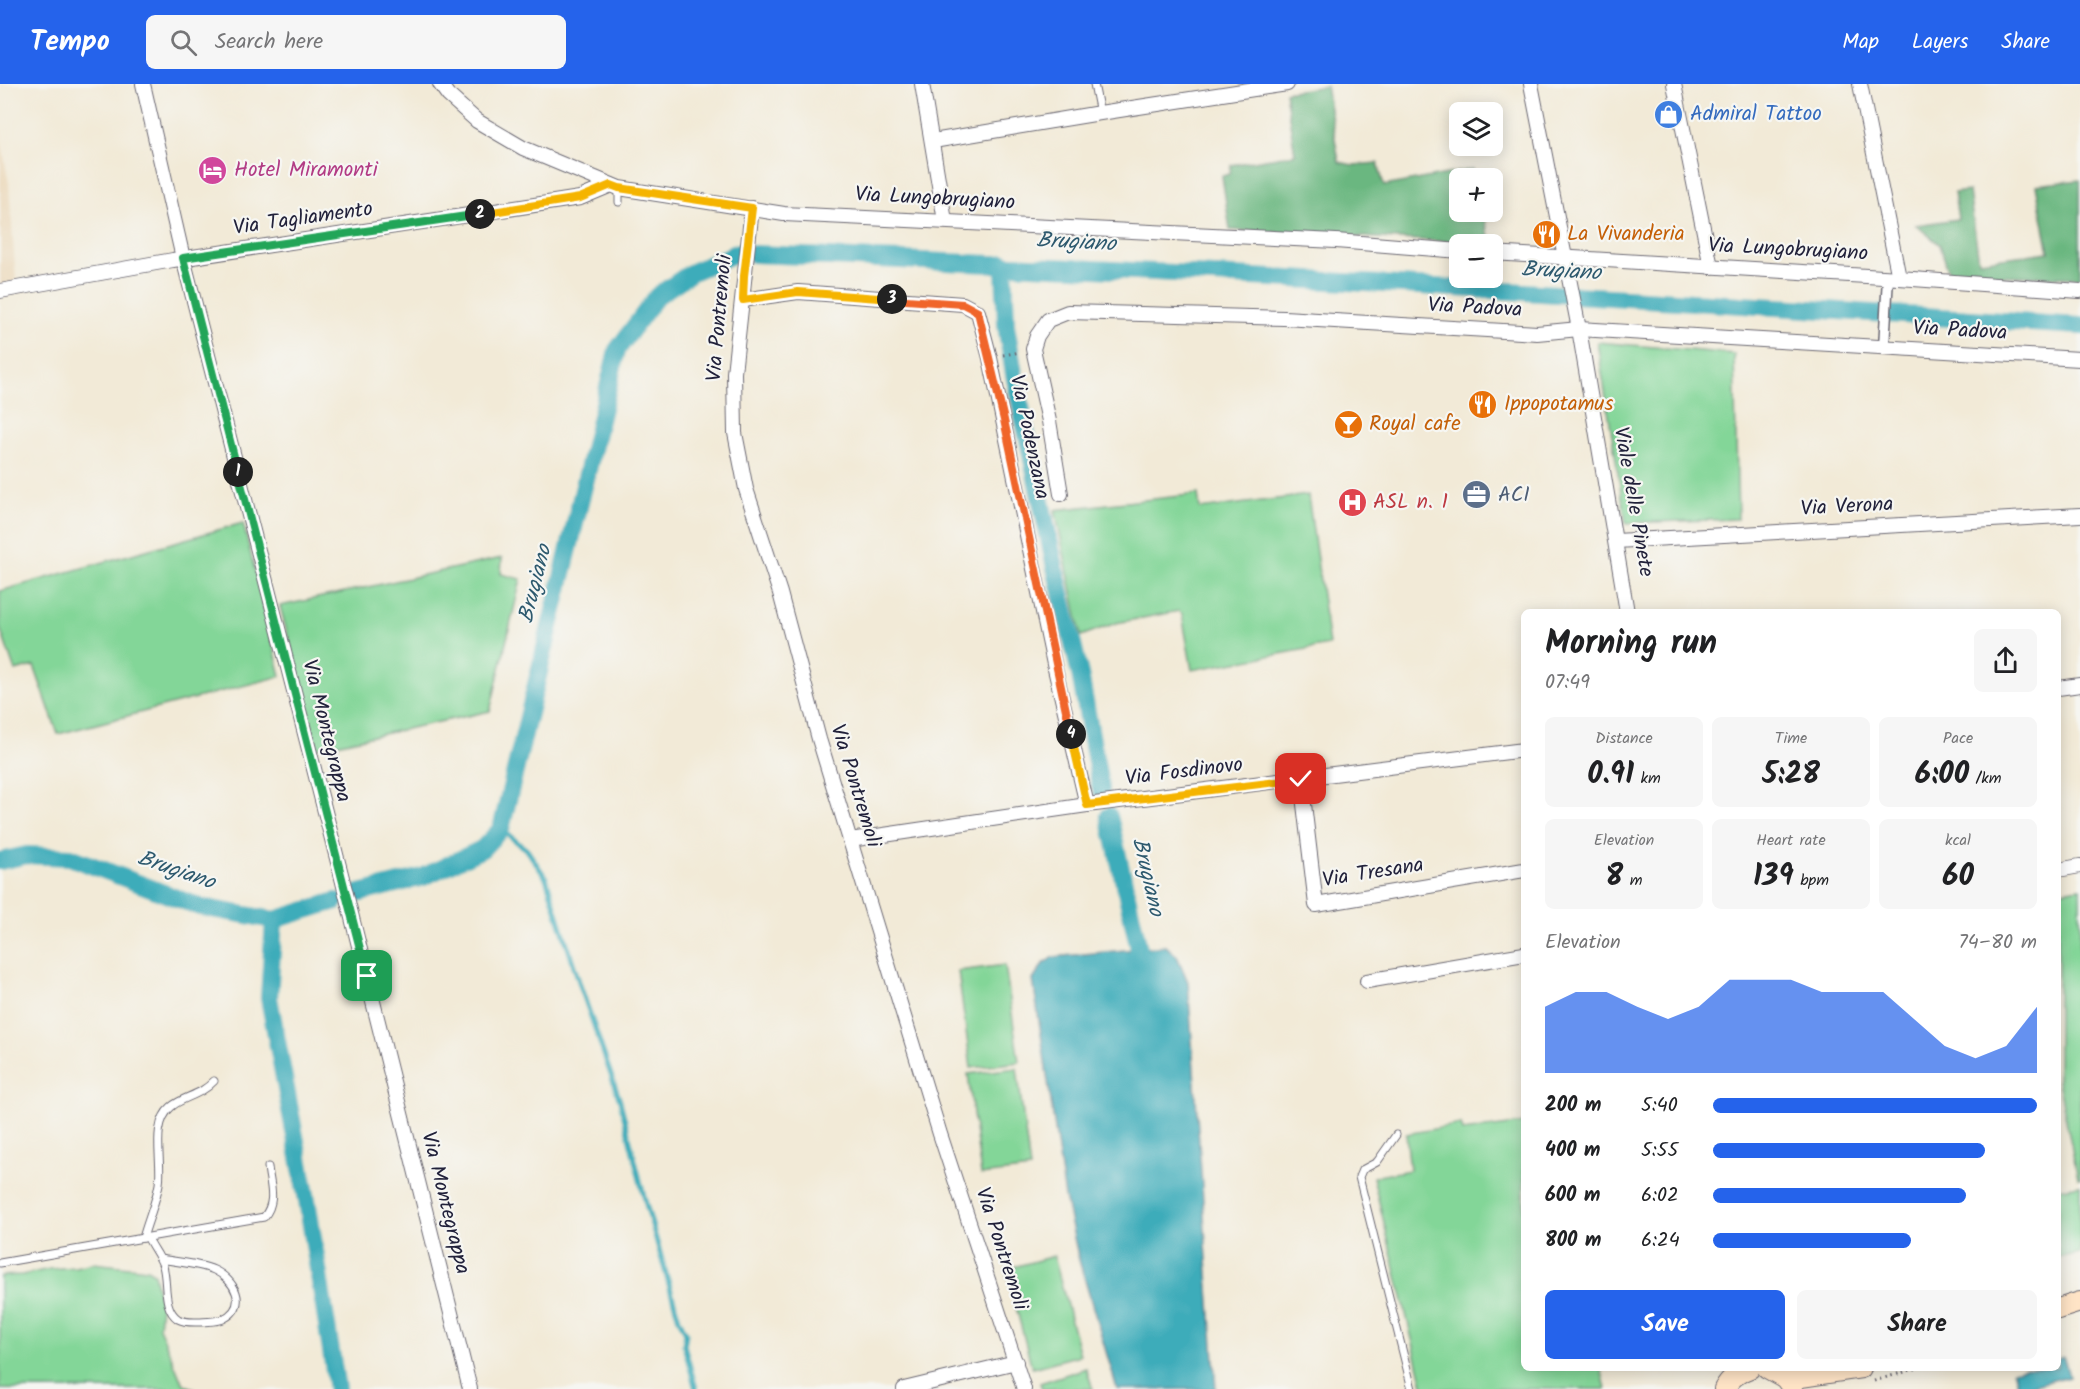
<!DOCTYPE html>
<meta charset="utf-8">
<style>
:root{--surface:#fff;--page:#f6f6f6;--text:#202124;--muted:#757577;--accent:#2563eb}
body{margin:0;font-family:Kalam,sans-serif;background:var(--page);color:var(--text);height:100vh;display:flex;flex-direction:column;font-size:22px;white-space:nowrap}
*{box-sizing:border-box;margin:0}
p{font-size:20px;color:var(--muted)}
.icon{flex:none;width:33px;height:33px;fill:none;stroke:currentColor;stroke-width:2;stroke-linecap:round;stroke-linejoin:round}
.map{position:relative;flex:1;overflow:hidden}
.panel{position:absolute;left:1521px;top:525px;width:540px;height:762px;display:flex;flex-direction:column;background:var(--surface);border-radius:9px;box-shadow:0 3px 15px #0003}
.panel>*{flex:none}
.fabs{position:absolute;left:1449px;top:18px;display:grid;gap:12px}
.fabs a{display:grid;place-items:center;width:54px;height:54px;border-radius:9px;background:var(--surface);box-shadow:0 3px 15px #0003;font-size:30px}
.pin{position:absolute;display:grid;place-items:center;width:51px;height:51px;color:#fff;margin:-26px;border-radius:12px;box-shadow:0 3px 9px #0006}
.km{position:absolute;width:30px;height:30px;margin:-15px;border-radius:50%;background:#222;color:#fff;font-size:16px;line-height:30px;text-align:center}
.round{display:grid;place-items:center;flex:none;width:63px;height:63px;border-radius:9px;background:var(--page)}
.summary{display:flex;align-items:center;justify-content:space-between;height:102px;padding:0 24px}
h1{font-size:33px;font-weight:800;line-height:45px}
.stats{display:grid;grid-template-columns:repeat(3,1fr);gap:9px;height:102px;padding:6px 24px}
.stats div{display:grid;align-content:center;border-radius:9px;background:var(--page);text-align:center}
.stats b{font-size:30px;font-weight:800}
.stats small{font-size:16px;font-weight:400}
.stats p{font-size:16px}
.chart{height:168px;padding:12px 24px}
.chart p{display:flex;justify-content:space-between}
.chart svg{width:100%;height:108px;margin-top:6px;fill:var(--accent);opacity:.7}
.button{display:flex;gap:12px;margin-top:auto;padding:12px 24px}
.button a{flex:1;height:69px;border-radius:9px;background:var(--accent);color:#fff;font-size:24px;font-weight:800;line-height:69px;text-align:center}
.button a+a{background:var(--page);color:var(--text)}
ul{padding:0 24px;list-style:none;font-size:20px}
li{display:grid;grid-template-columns:96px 72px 1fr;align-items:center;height:45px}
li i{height:15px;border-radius:8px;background:var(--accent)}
header{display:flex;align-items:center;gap:36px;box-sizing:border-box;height:84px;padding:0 30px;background:var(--accent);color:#fff}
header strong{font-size:28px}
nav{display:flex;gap:33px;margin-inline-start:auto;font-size:21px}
.search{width:420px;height:54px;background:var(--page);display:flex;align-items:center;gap:15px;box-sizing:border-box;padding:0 21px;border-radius:9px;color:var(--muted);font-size:22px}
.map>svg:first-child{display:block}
</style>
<header>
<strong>Tempo</strong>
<div class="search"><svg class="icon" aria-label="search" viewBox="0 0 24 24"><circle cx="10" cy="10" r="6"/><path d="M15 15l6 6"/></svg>Search here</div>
<nav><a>Map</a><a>Layers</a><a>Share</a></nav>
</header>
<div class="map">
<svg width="2080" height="1305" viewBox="0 0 2080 1305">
<rect width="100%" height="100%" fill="#f6f6f2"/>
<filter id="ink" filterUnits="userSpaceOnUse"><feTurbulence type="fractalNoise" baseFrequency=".0167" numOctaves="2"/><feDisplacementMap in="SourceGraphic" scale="12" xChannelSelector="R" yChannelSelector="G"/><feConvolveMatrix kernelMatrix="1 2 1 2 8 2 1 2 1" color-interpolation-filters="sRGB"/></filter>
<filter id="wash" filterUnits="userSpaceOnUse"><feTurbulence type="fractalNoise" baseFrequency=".008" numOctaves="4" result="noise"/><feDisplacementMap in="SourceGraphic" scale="24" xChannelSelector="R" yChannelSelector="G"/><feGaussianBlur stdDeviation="1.35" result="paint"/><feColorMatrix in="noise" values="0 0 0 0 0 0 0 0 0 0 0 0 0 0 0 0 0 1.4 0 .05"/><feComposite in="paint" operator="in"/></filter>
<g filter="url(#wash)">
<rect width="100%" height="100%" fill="#f2ead7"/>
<path fill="#ebd8ba" d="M0 50 9 100 16 198 0 202Z"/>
<g fill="#83d698" stroke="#527c6a" stroke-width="1.5">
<path d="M1597 258 1734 270 1738 435 1626 439Z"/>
<path d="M1198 410 1200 425 1308 411 1329 561 1192 586 1182 530 1179 527 1116 539 1081 552 1055 426Z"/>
<path d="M243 439 281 592 58 650 34 582 15 587 0 544V507Z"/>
<path d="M502 474 501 490 521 495 490 627 317 664 280 522Z"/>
<path d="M2080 804V1094H2078L2058 997V808Z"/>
<path d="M1005 881 1019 978 971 984 958 887Z"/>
<path d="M1017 984 1030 1085 981 1091 968 990Z"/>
<path d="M1524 1039V1284H1601L1606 1305H1424L1373 1093 1410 1086 1406 1050 1461 1040 1463 1047Z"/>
<path d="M2080 1101V1169L2058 1174V1105Z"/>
<path d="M1054 1172 1080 1271 1032 1284 1006 1185Z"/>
<path d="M93 1179 147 1185 154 1189 161 1223 159 1243 180 1294 185 1301 196 1305H0V1192L22 1191 50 1185 75 1183Z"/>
<path d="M1086 1284 1093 1305H1042L1040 1299Z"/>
</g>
<g fill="#6ab780" stroke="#466c5e" stroke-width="1.5">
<path d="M1326 2 1339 78 1353 81 1378 79 1384 102 1473 85 1476 94H1460V128H1483L1491 160 1230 146 1222 92 1230 90 1231 81 1295 70 1285 8Z"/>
<path d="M2080 96V194L1949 190 1940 161 1916 141 1958 135 1954 109 1969 107 1979 177 2049 168 2036 101Z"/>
</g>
<g fill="#3dacba" stroke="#30677a" stroke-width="1.5">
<path d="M1166 862 1177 872 1188 898 1216 1305H1117L1079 1176 1065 1113 1033 896 1043 880 1053 873Z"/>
<path d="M2063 1272 2069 1292 2019 1305 2013 1287 2024 1284H2058V1274Z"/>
</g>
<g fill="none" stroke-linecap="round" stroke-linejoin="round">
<path stroke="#3dacba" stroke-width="5" d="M501 745 527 766 546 794 581 904 620 1017 646 1120 679 1235 686 1249 684 1261 696 1305"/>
<g stroke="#3dacba" stroke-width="18">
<path d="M754 170C1196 187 1638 214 2080 242"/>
<path d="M1004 179 1006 241 1014 290 1056 488 1080 590 1101 706"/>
<path d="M1109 732 1139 865"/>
<path d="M0 777 27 771 70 773 200 823 274 836 336 817"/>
<path d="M356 810 423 793 482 765 501 745 617 266 657 212 692 188 739 168"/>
<path d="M274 836 269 914 307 1116 337 1305"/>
</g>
</g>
</g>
<g filter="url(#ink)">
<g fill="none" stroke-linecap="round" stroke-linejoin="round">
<defs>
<g id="service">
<path d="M1094 0 1100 29"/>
<path d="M619 104V118"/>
<path d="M1396 1051 1377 1078 1362 1086 1359 1093 1412 1305"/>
<path d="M143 1154C148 1136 156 1118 159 1100 163 1077 150 1041 171 1023 184 1012 200 1012 214 997"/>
<path d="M148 1154C152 1163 160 1172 163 1182 168 1198 162 1224 178 1235 185 1239 193 1238 201 1238 208 1237 217 1238 223 1235 250 1222 234 1195 214 1186 198 1179 177 1178 160 1175"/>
<path d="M0 1179 264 1133C277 1117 270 1102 268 1083"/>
</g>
<path id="pedestrian" d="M1884 263 1888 193"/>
<g id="minor">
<path d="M143 0 183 174 342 794 470 1305"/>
<path d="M440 0 448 11 477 37 523 64 619 104 784 130 1336 157 1460 167"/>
<path d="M922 0 945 137"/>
<path d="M1531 0 1579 245 1627 528"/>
<path d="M1674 0 1711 183"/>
<path d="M1860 0 1899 194"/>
<path d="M933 57 1100 29 1287 0"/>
<path d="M752 124 734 289 735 349 746 405 780 509 819 655 940 1050 1024 1305"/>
<path d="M1492 169 1899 194 2080 207"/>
<path d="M0 207 173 176 580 114 611 101"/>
<path d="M743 216 798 208 963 220 978 228 990 274 1055 585 1087 721"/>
<path d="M1061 410 1049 337 1033 265 1037 252 1048 236 1068 228 1284 234 1537 249 1579 245 2080 275"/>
<path d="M1616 457 2080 431"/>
<path d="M2058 604 2080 601"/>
<path d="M1301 695 1316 821 1524 786"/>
<path d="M850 756 1087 721 1524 666"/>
<path d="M2058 786 2080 782"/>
<path d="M1367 897 1524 870"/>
<path d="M904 1305 1016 1278"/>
</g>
<g id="secondary">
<path d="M2058 1225 2080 1218"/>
<path d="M1767 1284 1785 1294 1792 1304"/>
<path d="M1785 1294 1801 1293 1861 1284"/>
<path d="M1724 1305C1730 1294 1738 1288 1750 1284"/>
</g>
</defs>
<use href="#service" stroke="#6b6872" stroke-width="9"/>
<use href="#pedestrian" stroke="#6b6872" stroke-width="13"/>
<use href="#minor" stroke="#6b6872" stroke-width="16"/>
<use href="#secondary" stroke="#6b6872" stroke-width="22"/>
<g stroke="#6b6872" stroke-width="3" stroke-dasharray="1.5 4.5" stroke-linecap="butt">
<path d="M1003 271 1020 268"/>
<path d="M1874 1297 1918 1284"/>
</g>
<use href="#service" stroke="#fff" stroke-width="7"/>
<use href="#pedestrian" stroke="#fff" stroke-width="10"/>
<use href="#minor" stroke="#fff" stroke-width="14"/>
<use href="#secondary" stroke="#ffe4c6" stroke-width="20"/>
</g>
</g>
<g fill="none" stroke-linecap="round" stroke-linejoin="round" filter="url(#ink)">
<defs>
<path id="split-1" d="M238 388 367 892"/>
<path id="split-2" d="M238 388 183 174 480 130"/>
<path id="split-3" d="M480 130 580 114 611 101 619 104 752 124 744 192 743 216 798 208 892 215"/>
<path id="split-4" d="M892 215 963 220 978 228 1004 336 1071 650"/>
<path id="split-5" d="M1071 650 1087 721 1301 695"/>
</defs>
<use href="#split-1" stroke="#fff" stroke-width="12"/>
<use href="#split-2" stroke="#fff" stroke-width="12"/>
<use href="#split-3" stroke="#fff" stroke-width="12"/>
<use href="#split-4" stroke="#fff" stroke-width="12"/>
<use href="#split-5" stroke="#fff" stroke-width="12"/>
<use href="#split-1" stroke="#22a559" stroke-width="8"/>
<use href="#split-2" stroke="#22a559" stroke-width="8"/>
<use href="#split-3" stroke="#f5b400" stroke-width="8"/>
<use href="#split-4" stroke="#f0652b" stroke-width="8"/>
<use href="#split-5" stroke="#f5b400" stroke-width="8"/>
</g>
<defs>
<symbol id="shop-disc" viewBox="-11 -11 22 22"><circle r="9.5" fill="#3f7fe0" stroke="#f6f6f2"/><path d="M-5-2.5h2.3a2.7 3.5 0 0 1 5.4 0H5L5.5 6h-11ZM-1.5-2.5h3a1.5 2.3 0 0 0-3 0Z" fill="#fff"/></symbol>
<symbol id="hotel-disc" viewBox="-11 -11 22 22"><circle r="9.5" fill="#d1479c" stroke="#f6f6f2"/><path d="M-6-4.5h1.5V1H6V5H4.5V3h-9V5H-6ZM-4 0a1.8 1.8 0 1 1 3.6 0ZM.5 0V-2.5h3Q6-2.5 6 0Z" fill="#fff"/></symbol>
<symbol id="restaurant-disc" viewBox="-11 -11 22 22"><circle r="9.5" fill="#e8710a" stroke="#f6f6f2"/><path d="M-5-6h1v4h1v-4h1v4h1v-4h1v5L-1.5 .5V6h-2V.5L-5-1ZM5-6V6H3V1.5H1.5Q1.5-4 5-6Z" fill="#fff"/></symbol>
<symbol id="bar-disc" viewBox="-11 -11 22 22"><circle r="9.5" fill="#e8710a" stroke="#f6f6f2"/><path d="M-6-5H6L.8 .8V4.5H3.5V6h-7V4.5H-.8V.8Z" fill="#fff"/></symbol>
<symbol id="office-disc" viewBox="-11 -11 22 22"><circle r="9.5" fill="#5c6f8a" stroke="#f6f6f2"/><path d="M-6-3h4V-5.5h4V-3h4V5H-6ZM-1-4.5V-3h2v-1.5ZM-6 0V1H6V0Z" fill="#fff"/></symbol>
<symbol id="hospital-disc" viewBox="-11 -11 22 22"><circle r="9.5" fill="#e0444e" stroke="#f6f6f2"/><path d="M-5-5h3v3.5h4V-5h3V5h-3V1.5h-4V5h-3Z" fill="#fff"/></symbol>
</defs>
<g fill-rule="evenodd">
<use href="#shop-disc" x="1652" y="14" width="33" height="33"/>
<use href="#hotel-disc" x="196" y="70" width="33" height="33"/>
<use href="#restaurant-disc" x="1530" y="134" width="33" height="33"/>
<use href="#restaurant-disc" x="1466" y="304" width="33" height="33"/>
<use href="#bar-disc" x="1332" y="324" width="33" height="33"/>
<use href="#office-disc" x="1460" y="394" width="33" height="33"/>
<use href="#hospital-disc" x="1336" y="402" width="33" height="33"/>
</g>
<g text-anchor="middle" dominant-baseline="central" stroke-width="4.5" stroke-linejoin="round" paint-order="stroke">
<g font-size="21" fill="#366cbe" stroke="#f6f6f2" text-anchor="start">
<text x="1690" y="30">Admiral Tattoo</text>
</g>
<g font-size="21" fill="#b23c85" stroke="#f6f6f2" text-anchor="start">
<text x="234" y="86">Hotel Miramonti</text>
</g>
<g font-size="21" fill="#22223b" stroke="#f6f6f2">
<text transform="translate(935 115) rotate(3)">Via Lungobrugiano</text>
<text transform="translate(303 135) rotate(-8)">Via Tagliamento</text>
<text transform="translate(1788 166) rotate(3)">Via Lungobrugiano</text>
<text transform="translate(1475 224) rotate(3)">Via Padova</text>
<text transform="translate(720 234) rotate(-85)">Via Pontremoli</text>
<text transform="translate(1960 247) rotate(3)">Via Padova</text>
<text transform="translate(1029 353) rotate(78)">Via Podenzana</text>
<text transform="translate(1633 418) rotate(80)">Viale delle Pinete</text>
<text transform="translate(1847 423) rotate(-3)">Via Verona</text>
<text transform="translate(326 647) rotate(76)">Via Montegrappa</text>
<text transform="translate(1184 688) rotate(-7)">Via Fosdinovo</text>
<text transform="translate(855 702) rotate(73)">Via Pontremoli</text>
<text transform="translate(1373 789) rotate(-9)">Via Tresana</text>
<text transform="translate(445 1119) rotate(76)">Via Montegrappa</text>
<text transform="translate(1001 1165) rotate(72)">Via Pontremoli</text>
</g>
<g font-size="21" fill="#c56008" stroke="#f6f6f2" text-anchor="start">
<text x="1567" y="150">La Vivanderia</text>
<text x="1504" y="320">Ippopotamus</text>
<text x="1369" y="340">Royal cafe</text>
</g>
<g font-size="21" fill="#4e5e75" stroke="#f6f6f2" text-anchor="start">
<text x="1498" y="411">ACI</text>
</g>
<g font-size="21" fill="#be3a42" stroke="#f6f6f2" text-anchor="start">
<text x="1373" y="418">ASL n. 1</text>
</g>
<g font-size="22" font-style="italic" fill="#2d596e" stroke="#f6f6f2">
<text transform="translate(1076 159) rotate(3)">Brugiano</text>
<text transform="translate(1561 188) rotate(3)">Brugiano</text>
<text transform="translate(536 500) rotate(-76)">Brugiano</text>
<text transform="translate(176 787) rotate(19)">Brugiano</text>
<text transform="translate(1147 793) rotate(77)">Brugiano</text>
</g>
</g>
</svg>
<div class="fabs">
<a><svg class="icon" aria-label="layers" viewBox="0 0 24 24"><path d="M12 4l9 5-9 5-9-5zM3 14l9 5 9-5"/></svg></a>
<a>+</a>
<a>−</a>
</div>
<div class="pin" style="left:367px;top:892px;background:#1e9e55"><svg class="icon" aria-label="arrive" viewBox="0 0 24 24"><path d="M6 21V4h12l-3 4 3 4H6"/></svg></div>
<div class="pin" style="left:1301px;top:695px;background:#d93025"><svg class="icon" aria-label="check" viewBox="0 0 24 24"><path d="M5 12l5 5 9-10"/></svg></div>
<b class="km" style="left:238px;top:388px">1</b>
<b class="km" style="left:480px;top:130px">2</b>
<b class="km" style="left:892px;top:215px">3</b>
<b class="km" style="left:1071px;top:650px">4</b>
<section class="panel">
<div class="summary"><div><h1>Morning run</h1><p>07:49</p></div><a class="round"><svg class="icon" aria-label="share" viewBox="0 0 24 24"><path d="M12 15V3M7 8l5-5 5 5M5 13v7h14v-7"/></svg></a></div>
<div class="stats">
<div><p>Distance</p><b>0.91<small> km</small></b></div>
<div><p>Time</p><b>5:28</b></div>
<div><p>Pace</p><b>6:00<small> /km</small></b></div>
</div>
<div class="stats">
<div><p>Elevation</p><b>8<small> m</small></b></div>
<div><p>Heart rate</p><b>139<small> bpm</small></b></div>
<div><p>kcal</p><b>60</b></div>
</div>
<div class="chart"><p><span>Elevation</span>74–80 m</p>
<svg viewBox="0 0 160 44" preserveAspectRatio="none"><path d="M0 44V17L10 11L20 11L30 17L40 22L50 17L60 6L70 6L80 6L90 11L100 11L110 11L120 22L130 33L140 38L150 33L160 17V44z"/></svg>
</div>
<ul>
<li><b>200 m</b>5:40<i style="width:100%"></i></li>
<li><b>400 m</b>5:55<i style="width:84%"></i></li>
<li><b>600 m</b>6:02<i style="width:78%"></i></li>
<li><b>800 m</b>6:24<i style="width:61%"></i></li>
</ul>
<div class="button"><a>Save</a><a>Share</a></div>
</section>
</div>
